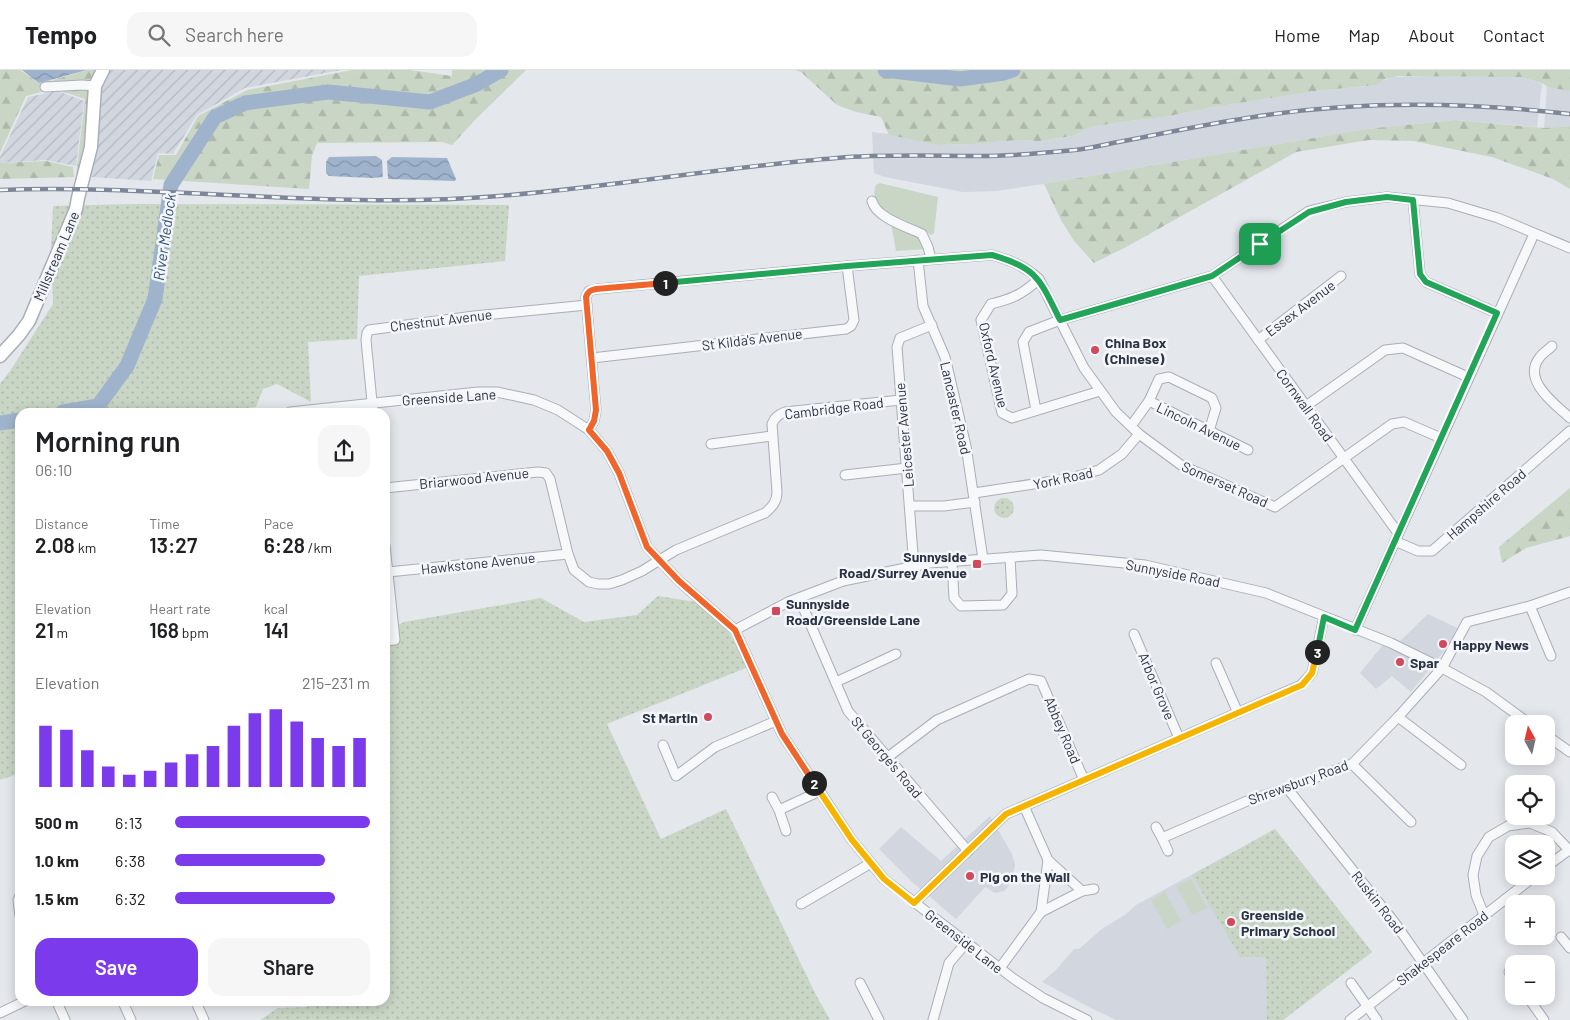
<!DOCTYPE html>
<meta charset="utf-8">
<style>
:root{--surface:#fff;--page:#f6f6f6;--text:#202124;--muted:#757577;--line:#e0e0e0;--accent:#7c3aed}
body{margin:0;font-family:Barlow,sans-serif;background:var(--page);color:var(--text);height:100vh;display:flex;flex-direction:column;font-size:19px;white-space:nowrap}
*{box-sizing:border-box;margin:0}
p{font-size:16px;color:var(--muted)}
.icon{flex:none;width:28px;height:28px;fill:none;stroke:currentColor;stroke-width:2;stroke-linecap:round;stroke-linejoin:round}
.map{position:relative;flex:1;overflow:hidden}
.side{position:absolute;left:15px;top:338px;width:375px;height:598px;display:flex;flex-direction:column;background:var(--surface);border-radius:15px;box-shadow:0 2px 12px #0003}
.side>*{flex:none}
.needle{width:32px;rotate:352deg}
.tools{position:absolute;left:1505px;top:645px;display:grid;gap:10px}
.tools a{display:grid;place-items:center;width:50px;height:50px;border-radius:10px;background:var(--surface);box-shadow:0 2px 12px #0003;font-size:25px}
.pin{position:absolute;display:grid;place-items:center;width:42px;height:42px;color:#fff;margin:-21px;border-radius:10px;box-shadow:0 2px 8px #0006}
.km{position:absolute;width:25px;height:25px;margin:-12px;border-radius:50%;background:#222;color:#fff;font-size:14px;line-height:25px;text-align:center}
.round{display:grid;place-items:center;flex:none;width:52px;height:52px;border-radius:15px;background:var(--page)}
.overview{display:flex;align-items:center;justify-content:space-between;height:85px;padding:0 20px}
h1{font-size:28px;font-weight:600;line-height:38px}
.metrics{display:grid;grid-template-columns:repeat(3,1fr);gap:8px;height:85px;padding:5px 20px}
.metrics div{display:grid;align-content:center}
.metrics b{font-size:21px;font-weight:600}
.metrics small{font-size:14px;font-weight:400}
.metrics p{font-size:14px}
.chart{height:140px;padding:10px 20px}
.chart p{display:flex;justify-content:space-between}
.chart svg{width:100%;height:90px;margin-top:5px;stroke:var(--accent);stroke-width:6}
.cta{display:flex;gap:10px;margin-top:auto;padding:10px 20px}
.cta a{flex:1;height:58px;border-radius:15px;background:var(--accent);color:#fff;font-size:20px;font-weight:600;line-height:58px;text-align:center}
.cta a+a{background:var(--page);color:var(--text)}
ul{padding:0 20px;list-style:none;font-size:16px}
li{display:grid;grid-template-columns:80px 60px 1fr;align-items:center;height:38px}
li i{height:12px;border-radius:6px;background:var(--accent)}
header{display:flex;align-items:center;gap:30px;box-sizing:border-box;height:70px;padding:0 25px;background:var(--surface);border-bottom:1px solid var(--line)}
header strong{font-size:24px}
nav{display:flex;gap:28px;margin-inline-start:auto;font-size:18px}
.search{width:350px;height:45px;background:var(--page);display:flex;align-items:center;gap:12px;box-sizing:border-box;padding:0 18px;border-radius:15px;color:var(--muted);font-size:19px}
.map>svg:first-child{display:block}
</style>
<header>
<strong>Tempo</strong>
<div class="search"><svg class="icon" aria-label="search" viewBox="0 0 24 24"><circle cx="10" cy="10" r="6"/><path d="M15 15l6 6"/></svg>Search here</div>
<nav><a>Home</a><a>Map</a><a>About</a><a>Contact</a></nav>
</header>
<div class="map">
<svg width="1570" height="950" viewBox="0 0 1570 950">
<defs>
<pattern id="industrial-furrows" width="10" height="10" patternUnits="userSpaceOnUse" patternTransform="scale(1.25)"><rect width="10" height="10" fill="#d2d6de"/><path d="M-1 1l2-2M0 10L10 0M9 11l2-2" fill="none" stroke="#b4b8c0"/></pattern>
<pattern id="forest-firs" width="22" height="20" patternUnits="userSpaceOnUse" patternTransform="scale(1.25)"><rect width="22" height="20" fill="#c9d6c5"/><path d="M5 1l3.5 6h-7zM16 11l3.5 6h-7z" fill="#adb8ab"/></pattern>
<pattern id="park-dots" width="8" height="8" patternUnits="userSpaceOnUse" patternTransform="scale(1.25)"><rect width="8" height="8" fill="#c9d6c5"/><path d="M2 2h.1M6 6h.1" fill="none" stroke="#adb8ab" stroke-width="1.8" stroke-linecap="round"/></pattern>
<pattern id="water-waves" width="16" height="10" patternUnits="userSpaceOnUse" patternTransform="scale(1.25)"><rect width="16" height="10" fill="#9fb4cc"/><path d="M0 5q4-4 8 0t8 0" fill="none" stroke="#8293a7"/></pattern>
</defs>
<rect width="100%" height="100%" fill="#e4e7ec"/>
<g fill="#d2d6de">
<path d="M1431 6 1521 7 1542 14 1537 57 1455 50 1366 59 1044 114 996 121 963 122 885 107 874 103 872 62 896 65 939 75 972 74 1018 70 1039 71 1072 66 1091 57 1121 52 1164 47 1214 37 1315 21 1377 15 1382 11 1393 7Z"/>
<path d="M1547 17 1570 21V56L1544 58Z"/>
<path d="M1428 544 1457 558 1448 576 1411 622 1392 606 1376 619 1360 603 1383 575 1393 578Z"/>
<path d="M990 746 1012 784 1015 795 1011 813 1004 821 995 823 985 817 956 849 911 811 879 779 901 757 941 791Z"/>
<path d="M1275 759 1372 882 1283 950H1116L1091 938 1042 912 1055 901 1074 879H1079L1103 858 1125 845 1136 835Z"/>
</g>
<g fill="url(#industrial-furrows)">
<path d="M108 0H342L245 18 197 45 173 84 158 83 151 111 91 107 97 64 99 22Z"/>
<path d="M58 21 84 31 76 96 45 90 0 93V87L28 27Z"/>
</g>
<g fill="#c9d6c5">
<path d="M880 113 938 127 934 163 931 165C923 159 913 154 904 150 898 147 890 146 884 143 876 138 872 123 876 115Z"/>
<path d="M891 153 919 166 926 179 896 181Z"/>
<path d="M1191 809 1207 838 1192 845 1176 816Z"/>
<path d="M1165 822 1181 851 1167 859 1151 830Z"/>
</g>
<g fill="url(#forest-firs)">
<path d="M0 0H20L39 13 51 10 55 18 26 26 0 83Z"/>
<path d="M88 0H100L91 33 82 104 76 106 85 29 58 20 53 10Z"/>
<path d="M352 0H410L452 6V0H526L474 51 452 75 442 72 317 73 312 86 309 119 153 109 159 85H176L198 46 247 20Z"/>
<path d="M795 0H1570V21L1547 17 1544 14 1521 7 1398 6 1385 9 1377 15 1315 21 1214 37 1164 47 1121 52 1091 57 1072 66 1039 71 1018 70 972 74 939 75 889 65 881 47 856 42 837 35 801 2Z"/>
<path d="M1455 50 1544 58 1570 56V119L1553 109 1492 87 1413 71 1369 70 1296 82 1126 177 1094 193 1074 171 1061 150 1044 114 1366 59Z"/>
<path d="M46 91 73 97 74 107 0 109V93Z"/>
<path d="M1570 418V466L1526 478 1502 493 1499 477Z"/>
</g>
<g fill="url(#park-dots)">
<path d="M134 134 509 135 505 191 359 206 357 269 308 272 311 332 277 314 263 319 256 337 224 340 217 342H20V703L0 710V314L10 301 53 234 51 180 53 136Z"/>
<circle cx="1004" cy="438" r="10"/>
<path d="M658 526 696 532 728 561 748 597 607 654 661 769 726 739 815 923 830 950H260L278 938 307 937 318 930H385V562L404 552 541 528 584 552 637 545Z"/>
<path d="M1275 759 1372 882 1283 950H1267L1266 887H1240L1192 805Z"/>
</g>
<g fill="url(#water-waves)">
<path d="M22 0H87L39 13Z"/>
<path d="M376 86 382 90 383 107 372 108 329 106 326 103V92L329 87Z"/>
<path d="M392 87 447 88 456 109 455 111 388 109 387 91Z"/>
</g>
<g fill="none" stroke-linecap="round" stroke-linejoin="round">
<g stroke="#9fb4cc" stroke-width="15">
<path d="M885 0 960 9 1004 3 1013 0"/>
<path d="M63 342 98 336 127 296 155 229 171 115 215 47 245 33 328 22 430 32 477 14 501 0"/>
<path d="M0 353 20 350"/>
</g>
<defs>
<g id="street">
<path d="M45 17 82 15 95 16"/>
<path d="M1413 130 1420 204 1426 212 1497 243"/>
<path d="M872 131C876 148 908 157 922 164L928 177 931 189"/>
<path d="M918 190 923 236 945 287 966 376 983 489"/>
<path d="M1212 206 1398 463"/>
<path d="M1039 209C1023 224 1012 229 991 234L981 250 1002 343 1012 348 1100 321"/>
<path d="M1258 270 1341 206"/>
<path d="M1552 276C1548 280 1543 283 1540 287 1521 310 1555 334 1570 348"/>
<path d="M592 288 846 259 851 256 854 250 847 196"/>
<path d="M1149 331 1248 380"/>
<path d="M1306 336 1385 280 1403 278 1468 307"/>
<path d="M1036 340 1023 272 1029 262 1060 250 1212 206 1309 141 1346 132 1387 127 1448 133 1498 148 1570 178"/>
<path d="M290 342 478 322H497L534 330 558 340 589 360 607 381 619 403 647 477 679 511 735 560 782 664 852 770 884 809 1014 909 1043 928 1087 950"/>
<path d="M373 342 366 270 367 263 369 260 474 246 587 235"/>
<path d="M1131 356 1149 331 1159 309 1169 307 1212 328 1216 338 1209 361"/>
<path d="M589 360 594 351 596 340 586 227 589 221 597 219 847 196 992 185C1010 190 1025 196 1039 209L1084 298 1116 342 1139 364 1181 395 1275 437 1392 354 1404 352 1441 368"/>
<path d="M711 374 772 366"/>
<path d="M845 405 907 398"/>
<path d="M385 418 538 402 546 403 550 409 568 484 574 500 589 512 598 514H609L622 510 642 501 676 480 765 443C772 437 777 432 777 422L772 354C775 347 778 345 785 342L901 330"/>
<path d="M974 423 1067 409 1099 400 1122 384 1139 364"/>
<path d="M910 436H944L975 432"/>
<path d="M1395 471 1418 481H1432L1570 361"/>
<path d="M385 475 395 570 385 571"/>
<path d="M952 492 954 528 961 536 1003 535 1012 524 1010 487"/>
<path d="M914 497 897 277 900 268 932 255"/>
<path d="M388 502 568 484"/>
<path d="M799 528 848 641 968 781"/>
<path d="M1530 536 1551 586"/>
<path d="M735 560 788 532 843 511 930 493 1041 485 1145 495 1266 523 1391 573 1442 598 1486 622 1530 654"/>
<path d="M1355 560 1534 164"/>
<path d="M1134 564 1179 668"/>
<path d="M1216 593 1238 643"/>
<path d="M836 612 896 584"/>
<path d="M1398 647 1461 695"/>
<path d="M1546 665 1570 682"/>
<path d="M663 675 676 706 715 677 776 651"/>
<path d="M888 687 937 650 1029 609 1041 611 1084 710"/>
<path d="M1352 694 1411 752"/>
<path d="M1287 718 1395 853 1463 950"/>
<path d="M772 727 779 740 786 761"/>
<path d="M1024 736 1048 790 1082 821"/>
<path d="M779 740 820 721"/>
<path d="M1156 757 1162 768 1247 731 1287 718 1352 694 1398 647 1442 598 1467 552 1530 536 1570 522"/>
<path d="M1162 768 1168 781"/>
<path d="M1546 797 1569 780"/>
<path d="M20 826 18 830 20 846"/>
<path d="M914 833 1006 744 1301 615 1312 603 1324 547"/>
<path d="M801 834 871 793"/>
<path d="M1041 842 1048 790"/>
<path d="M1484 845 1476 825 1473 805 1477 786 1489 767 1508 756 1530 753 1552 762 1570 781"/>
<path d="M1561 867 1570 878"/>
<path d="M1000 898 1041 842 1082 821 1094 819"/>
<path d="M1509 902 1514 909"/>
<path d="M860 913 879 950"/>
<path d="M1351 913 1377 950"/>
<path d="M1527 926 1544 950"/>
<path d="M56 930 65 950"/>
<path d="M122 930 131 950"/>
<path d="M195 930 204 950"/>
<path d="M0 943 27 930"/>
<path d="M933 950 949 893 966 873"/>
<path d="M1350 950 1535 806"/>
</g>
<path id="secondary" d="M0 286 19 265 29 251 76 139 78 128 91 77 95 16 103 0"/>
</defs>
<use href="#street" stroke="#a9aeb7" stroke-width="11"/>
<use href="#secondary" stroke="#a9aeb7" stroke-width="15"/>
<use href="#street" stroke="#f7f8fa" stroke-width="9"/>
<use href="#secondary" stroke="#fff" stroke-width="12"/>
<defs>
<path id="rail" d="M0 120C166 114 332 140 499 126 612 117 724 97 837 88 885 84 933 86 980 86 1011 86 1044 83 1075 80 1093 78 1111 73 1129 70 1171 62 1212 53 1254 47 1359 30 1465 32 1570 44"/>
</defs>
<use href="#rail" stroke="#7d8696" stroke-width="4.5"/>
<use href="#rail" stroke="#f4f6f9" stroke-width="2.5" stroke-dasharray="8" stroke-linecap="butt"/>
</g>
<g fill="none" stroke-linecap="round" stroke-linejoin="round">
<defs>
<path id="split-1" d="M665 213 847 196 992 185C1038 198 1040 210 1060 250L1212 206 1260 174"/>
<path id="split-2" d="M665 213 596 219C591 220 588 221 586 227L596 340 594 351 589 360 607 381 619 403 647 477 679 511 735 560 782 664 814 713"/>
<path id="split-3" d="M814 713 852 770 884 809 914 833 1006 744 1302 615 1312 603 1317 582"/>
<path id="split-4" d="M1260 174 1309 142 1346 132 1387 127 1413 130 1420 204 1426 212 1497 243 1355 560 1324 547 1317 582"/>
</defs>
<use href="#split-1" stroke="#fff" stroke-width="10"/>
<use href="#split-2" stroke="#fff" stroke-width="10"/>
<use href="#split-3" stroke="#fff" stroke-width="10"/>
<use href="#split-4" stroke="#fff" stroke-width="10"/>
<use href="#split-1" stroke="#22a559" stroke-width="6"/>
<use href="#split-2" stroke="#f0652b" stroke-width="6"/>
<use href="#split-3" stroke="#f5b400" stroke-width="6"/>
<use href="#split-4" stroke="#22a559" stroke-width="6"/>
</g>
<g fill="#d1495b" stroke="#f4f6f9" stroke-width="2">
<circle cx="1095" cy="280" r="5"/>
<rect x="972" y="489" width="10" height="10" rx="2.5"/>
<rect x="771" y="536" width="10" height="10" rx="2.5"/>
<circle cx="1443" cy="574" r="5"/>
<circle cx="1400" cy="592" r="5"/>
<circle cx="708" cy="647" r="5"/>
<circle cx="970" cy="806" r="5"/>
<circle cx="1231" cy="852" r="5"/>
</g>
<g text-anchor="middle" dominant-baseline="central" stroke-width="5" stroke-linejoin="round" paint-order="stroke">
<g font-size="14" fill="#2b3445" stroke="#f4f6f9">
<text transform="translate(56 186) rotate(-67)">Millstream Lane</text>
<text transform="translate(1300 238) rotate(-37)">Essex Avenue</text>
<text transform="translate(441 250) rotate(-7)">Chestnut Avenue</text>
<text transform="translate(752 269) rotate(-7)">St Kilda's Avenue</text>
<text transform="translate(994 295) rotate(77)">Oxford Avenue</text>
<text transform="translate(449 327) rotate(-4)">Greenside Lane</text>
<text transform="translate(1305 335) rotate(54)">Cornwall Road</text>
<text transform="translate(834 338) rotate(-7)">Cambridge Road</text>
<text transform="translate(956 338) rotate(77)">Lancaster Road</text>
<text transform="translate(1199 356) rotate(26)">Lincoln Avenue</text>
<text transform="translate(904 365) rotate(-95)">Leicester Avenue</text>
<text transform="translate(474 408) rotate(-6)">Briarwood Avenue</text>
<text transform="translate(1063 408) rotate(-12)">York Road</text>
<text transform="translate(1225 414) rotate(24)">Somerset Road</text>
<text transform="translate(1486 434) rotate(-41)">Hampshire Road</text>
<text transform="translate(478 493) rotate(-6)">Hawkstone Avenue</text>
<text transform="translate(1173 503) rotate(11)">Sunnyside Road</text>
<text transform="translate(1157 616) rotate(67)">Arbor Grove</text>
<text transform="translate(1063 660) rotate(67)">Abbey Road</text>
<text transform="translate(887 687) rotate(50)">St George's Road</text>
<text transform="translate(1298 712) rotate(-20)">Shrewsbury Road</text>
<text transform="translate(1378 832) rotate(52)">Ruskin Road</text>
<text transform="translate(964 871) rotate(38)">Greenside Lane</text>
<text transform="translate(1442 878) rotate(-38)">Shakespeare Road</text>
</g>
<g font-size="14" font-weight="bold" fill="#2b3445" stroke="#f4f6f9" text-anchor="start">
<text x="1105" y="272">China Box<tspan x="1105" dy="16">(Chinese)</tspan></text>
<text x="967" y="486" text-anchor="end">Sunnyside<tspan x="967" dy="16">Road/Surrey Avenue</tspan></text>
<text x="786" y="533">Sunnyside<tspan x="786" dy="16">Road/Greenside Lane</tspan></text>
<text x="1453" y="574">Happy News</text>
<text x="1410" y="592">Spar</text>
<text x="698" y="647" text-anchor="end">St Martin</text>
<text x="980" y="806">Pig on the Wall</text>
<text x="1241" y="844">Greenside<tspan x="1241" dy="16">Primary School</tspan></text>
</g>
<g font-size="15" font-style="italic" fill="#34527a" stroke="#f4f6f9">
<text transform="translate(164 167) rotate(-82)">River Medlock</text>
</g>
</g>
</svg>
<div class="tools">
<a><svg class="needle" viewBox="-14 -14 28 28"><path d="M0-13l5 13h-10z" fill="#e53935"/><path d="M0 13l5-13h-10z" fill="#757577"/></svg></a>
<a><svg class="icon" aria-label="locate" viewBox="0 0 24 24"><circle cx="12" cy="12" r="6"/><path d="M12 2v4M12 18v4M2 12h4M18 12h4"/></svg></a>
<a><svg class="icon" aria-label="layers" viewBox="0 0 24 24"><path d="M12 4l9 5-9 5-9-5zM3 14l9 5 9-5"/></svg></a>
<a>+</a>
<a>−</a>
</div>
<div class="pin" style="left:1260px;top:174px;background:#1e9e55"><svg class="icon" aria-label="arrive" viewBox="0 0 24 24"><path d="M6 21V4h12l-3 4 3 4H6"/></svg></div>
<b class="km" style="left:665px;top:213px">1</b>
<b class="km" style="left:814px;top:713px">2</b>
<b class="km" style="left:1317px;top:582px">3</b>
<section class="side">
<div class="overview"><div><h1>Morning run</h1><p>06:10</p></div><a class="round"><svg class="icon" aria-label="share" viewBox="0 0 24 24"><path d="M12 15V3M7 8l5-5 5 5M5 13v7h14v-7"/></svg></a></div>
<div class="metrics">
<div><p>Distance</p><b>2.08<small> km</small></b></div>
<div><p>Time</p><b>13:27</b></div>
<div><p>Pace</p><b>6:28<small> /km</small></b></div>
</div>
<div class="metrics">
<div><p>Elevation</p><b>21<small> m</small></b></div>
<div><p>Heart rate</p><b>168<small> bpm</small></b></div>
<div><p>kcal</p><b>141</b></div>
</div>
<div class="chart"><p><span>Elevation</span>215–231 m</p>
<svg viewBox="0 0 160 44" preserveAspectRatio="none"><path d="M5 44V14M15 44V16M25 44V26M35 44V34M45 44V38M55 44V36M65 44V32M75 44V28M85 44V24M95 44V14M105 44V8M115 44V6M125 44V12M135 44V20M145 44V24M155 44V20"/></svg>
</div>
<ul>
<li><b>500 m</b>6:13<i style="width:100%"></i></li>
<li><b>1.0 km</b>6:38<i style="width:77%"></i></li>
<li><b>1.5 km</b>6:32<i style="width:82%"></i></li>
</ul>
<div class="cta"><a>Save</a><a>Share</a></div>
</section>
</div>
